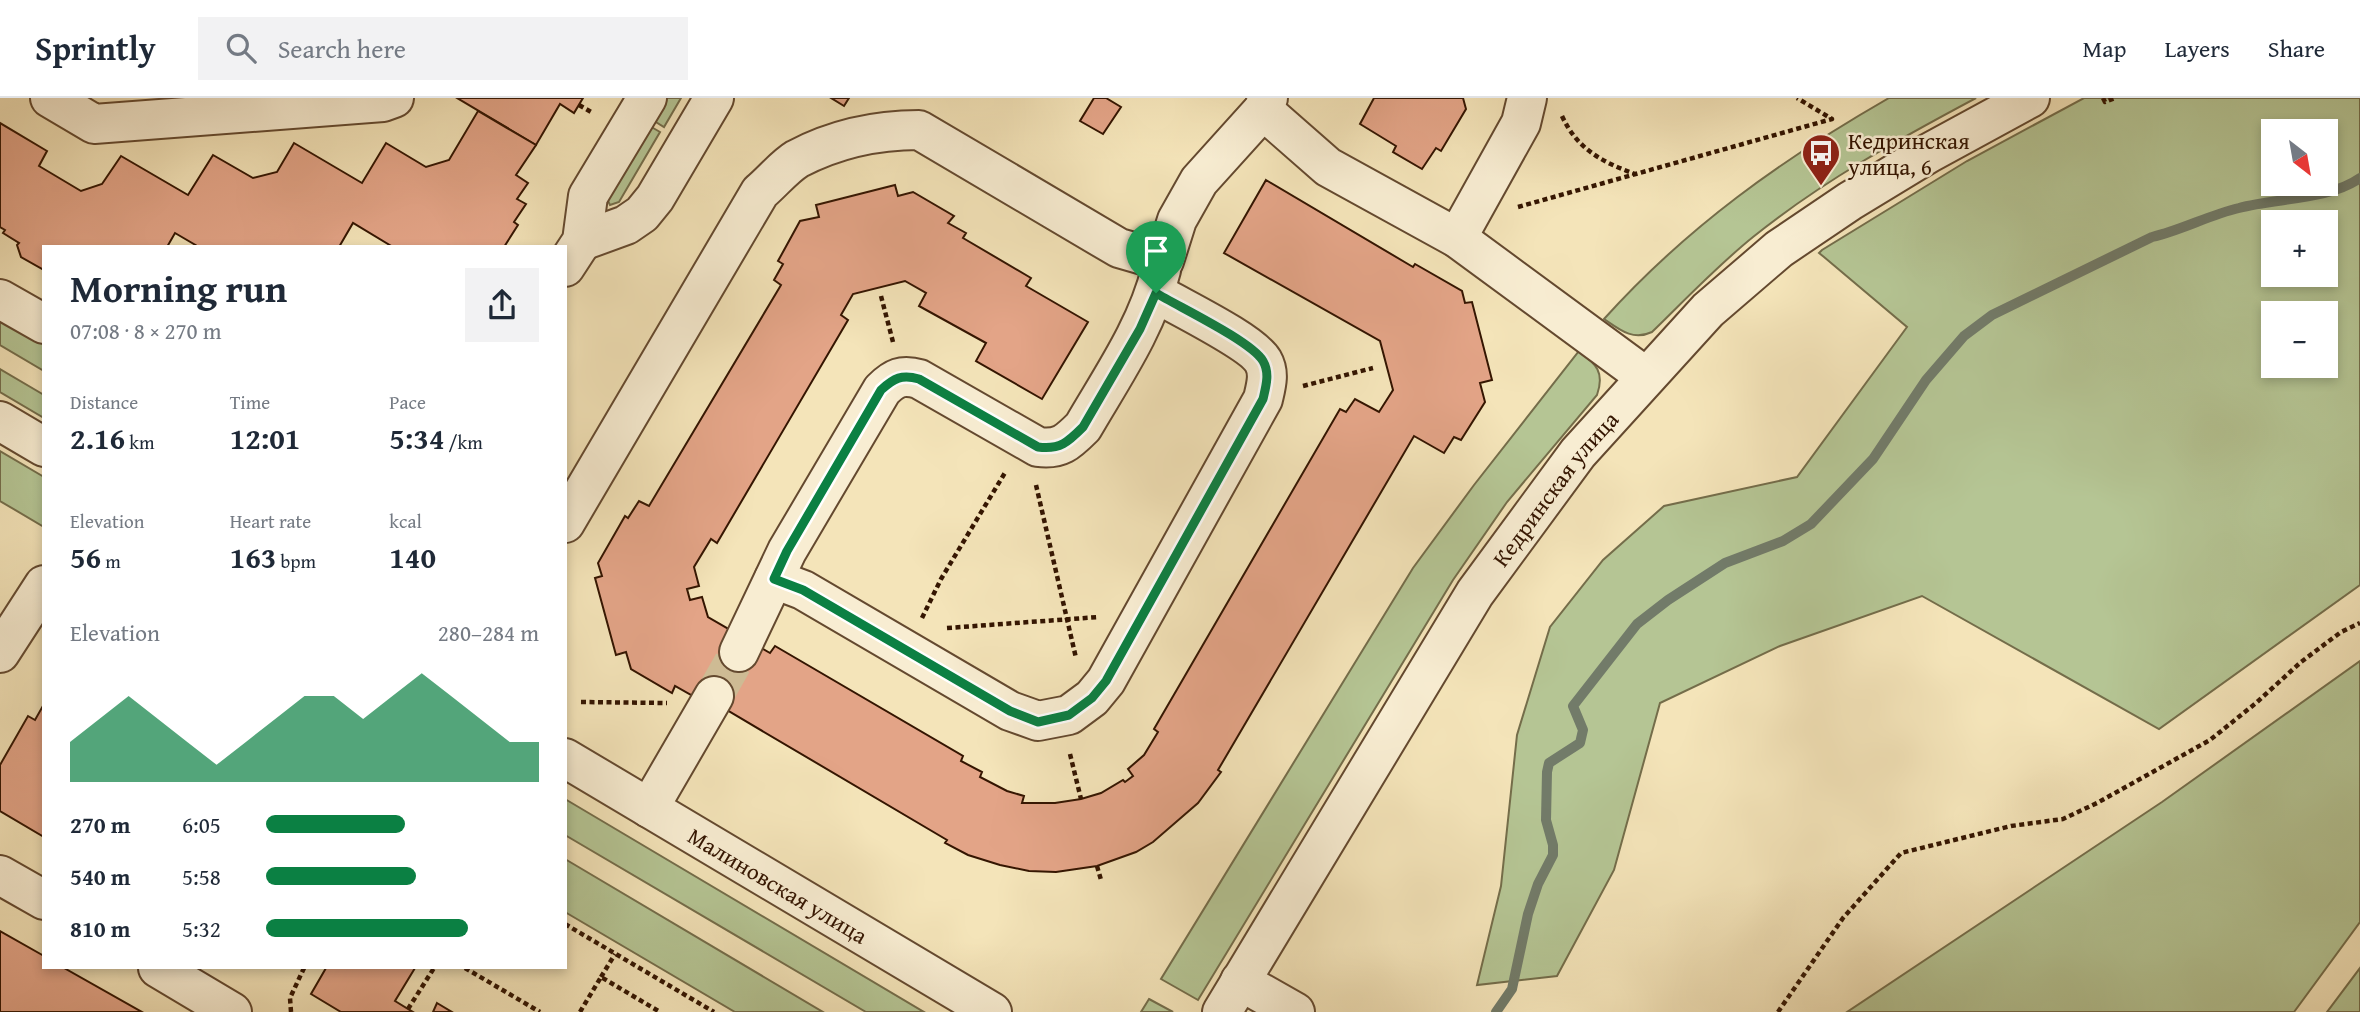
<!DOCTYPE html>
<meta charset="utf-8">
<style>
:root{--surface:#fff;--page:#f2f2f3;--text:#1f2937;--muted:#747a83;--line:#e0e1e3;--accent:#0b8043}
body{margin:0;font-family:"Gentium Book Plus",serif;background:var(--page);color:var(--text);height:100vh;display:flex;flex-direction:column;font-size:26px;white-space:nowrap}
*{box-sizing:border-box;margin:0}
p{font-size:23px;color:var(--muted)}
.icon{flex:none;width:38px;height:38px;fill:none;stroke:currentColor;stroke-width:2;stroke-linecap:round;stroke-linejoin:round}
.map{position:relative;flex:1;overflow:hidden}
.drawer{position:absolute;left:42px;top:147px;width:525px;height:724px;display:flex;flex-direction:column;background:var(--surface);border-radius:0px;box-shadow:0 4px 10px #0003}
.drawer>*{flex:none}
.needle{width:46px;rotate:149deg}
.buttons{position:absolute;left:2261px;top:21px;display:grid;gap:14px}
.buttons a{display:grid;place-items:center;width:77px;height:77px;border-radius:0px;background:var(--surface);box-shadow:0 4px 10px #0003;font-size:35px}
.pin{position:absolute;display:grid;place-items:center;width:60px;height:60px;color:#fff;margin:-72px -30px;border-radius:50% 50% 50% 0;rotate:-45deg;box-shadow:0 0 7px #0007}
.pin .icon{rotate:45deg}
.round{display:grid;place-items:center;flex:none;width:74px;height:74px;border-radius:0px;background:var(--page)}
.headline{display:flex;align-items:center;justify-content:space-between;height:119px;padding:0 28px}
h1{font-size:38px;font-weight:700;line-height:52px}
.figures{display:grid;grid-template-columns:repeat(3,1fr);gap:10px;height:119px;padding:7px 28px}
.figures div{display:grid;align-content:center}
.figures b{font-size:30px;font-weight:700}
.figures small{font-size:19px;font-weight:400}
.figures p{font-size:19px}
.chart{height:196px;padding:14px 28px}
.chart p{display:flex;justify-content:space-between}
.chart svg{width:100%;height:126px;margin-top:7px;fill:var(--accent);opacity:.7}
ul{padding:0 28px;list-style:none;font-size:23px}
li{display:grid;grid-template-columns:112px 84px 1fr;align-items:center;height:52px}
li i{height:18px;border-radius:9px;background:var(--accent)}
header{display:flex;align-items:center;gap:42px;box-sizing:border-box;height:98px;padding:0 35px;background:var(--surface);border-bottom:2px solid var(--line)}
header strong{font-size:33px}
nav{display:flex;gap:38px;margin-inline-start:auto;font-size:24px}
.search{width:490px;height:63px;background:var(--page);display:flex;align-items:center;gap:18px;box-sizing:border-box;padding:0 24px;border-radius:0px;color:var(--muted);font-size:26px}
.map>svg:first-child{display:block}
</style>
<header>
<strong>Sprintly</strong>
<div class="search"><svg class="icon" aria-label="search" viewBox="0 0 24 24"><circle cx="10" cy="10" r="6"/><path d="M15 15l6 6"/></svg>Search here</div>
<nav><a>Map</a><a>Layers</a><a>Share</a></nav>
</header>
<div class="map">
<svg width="2360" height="914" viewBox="0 0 2360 914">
<rect width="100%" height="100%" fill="#f4e4b9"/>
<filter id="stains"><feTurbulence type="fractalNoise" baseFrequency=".00286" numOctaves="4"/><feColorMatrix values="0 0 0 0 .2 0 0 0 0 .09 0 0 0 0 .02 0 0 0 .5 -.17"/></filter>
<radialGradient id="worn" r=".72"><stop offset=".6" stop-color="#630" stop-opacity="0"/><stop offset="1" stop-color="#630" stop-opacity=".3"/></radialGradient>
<g fill="#b5c594" stroke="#746d4a" stroke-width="2" fill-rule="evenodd">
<path d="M664 0H681L664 29 651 21Z"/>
<path d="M1889 0H1976C1899 41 1821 84 1753 139 1717 168 1685 202 1652 234 1633 243 1620 232 1604 221 1687 129 1781 62 1889 0Z"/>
<path d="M2084 0H2360V487L2159 631 1922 498 1780 548 1660 605 1614 772 1557 878 1477 887 1501 788 1517 637 1550 529 1603 462 1664 408 1797 379 1907 229 1824 159 1819 155 1822 152 1967 63ZM2273 33H2326V86H2273ZM2273 124H2326V177H2273ZM2273 215H2326V268H2273Z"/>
<path d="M648 27 660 34 619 104 610 107 606 99Z"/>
<path d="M0 215 44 240V273L0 247Z"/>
<path d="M1579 253C1596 266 1605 274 1597 297L1507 404 1453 482 1198 902 1161 881 1413 470 1474 387Z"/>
<path d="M0 271 44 297V320L0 294Z"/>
<path d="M0 353 44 379V429L0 403Z"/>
<path d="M2360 563V824L2294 914H1847L2162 704Z"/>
<path d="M565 701 924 914H866L565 737Z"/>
<path d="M565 761 823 914H735L565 814Z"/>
<path d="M2360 870V914H2327Z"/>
<path d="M1149 901 1173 914H1141Z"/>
</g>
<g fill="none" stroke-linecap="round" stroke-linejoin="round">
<path stroke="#727b69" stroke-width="10" d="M1496 914 1512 891 1528 816 1538 786 1553 757V747L1546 722 1547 674 1549 665 1580 645 1583 632 1573 608 1637 526 1668 502 1725 465 1783 443 1811 426 1873 361 1926 282 1964 238 1992 217 2152 139C2182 132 2209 117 2239 110 2276 100 2329 102 2360 80"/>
</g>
<g fill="#e3a487" stroke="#341501" stroke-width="2">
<path d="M457 0H583L574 15 560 6 536 47Z"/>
<path d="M831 0H849L844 8Z"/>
<path d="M1094 0H1106L1121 9 1103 36 1080 23Z"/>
<path d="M1374 0H1463L1466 11 1441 53 1436 50 1422 71 1393 54 1396 48 1360 26Z"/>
<path d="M478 13 536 47 516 77 528 85 517 101 526 106 514 124 518 127 504 149H393L353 125 339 149H199L175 135 167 149H44V172L21 159 17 147 19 145 3 135 5 132 0 129V25L47 53 39 68 81 93 102 86 121 58 188 97 213 57 253 80 277 74 294 45 362 85 386 45 426 69 449 62Z"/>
<path d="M1266 82 1413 169 1415 166 1462 193 1465 205 1472 204 1492 282 1480 285 1485 304 1461 342 1454 339 1444 355 1414 338 1218 672 1221 674 1198 705 1153 744 1136 754 1097 768 1056 774 1029 773 1000 767 968 757 945 745 947 742 720 608 693 598 675 588 672 595 631 571 626 554 616 557 595 480 602 478 598 465 625 418 628 420 639 403 649 408 781 187 774 182 783 166 778 163 800 123 819 119 816 107 895 87 898 98 913 94 954 118 948 125 966 135 963 140 1031 180 1026 188 1088 224 1042 301 976 263 986 245 919 208 926 195 905 183 853 196 841 217 848 222 717 445 711 441 694 469 699 488 687 491 690 502 702 499 708 519 770 555 775 548 963 658 961 663 982 674 980 679 1007 693 1024 698 1022 705H1055L1081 701 1101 695 1123 682 1125 684 1133 678 1128 671 1144 657 1158 634 1154 631 1340 311 1346 314 1355 301 1379 314 1393 292 1380 243 1224 155Z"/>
<path d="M44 606V739L0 713V667L28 618 35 622Z"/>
<path d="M0 833 44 858V870H64L142 914H0Z"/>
<path d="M326 870H415L395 903 413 914H341L311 896Z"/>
<path d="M437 905 452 914H433Z"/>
</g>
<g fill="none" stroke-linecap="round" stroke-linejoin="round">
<path stroke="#cebb94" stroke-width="38" stroke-dasharray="38 19" stroke-linecap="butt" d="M714 598 739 554"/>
<defs>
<g id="minor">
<path d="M50 0 94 26 383 4 394 0"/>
<path d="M1263 12 1328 69 1457 140 1646 279"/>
<path d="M1457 140 1521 25 1527 0"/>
<path d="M582 143 626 127 642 116 655 100 714 0"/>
<path d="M565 169 582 143 588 98 647 0"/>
<path d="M0 201 44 226"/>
<path d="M0 323 44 349"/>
<path d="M565 425 760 94C772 84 784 69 797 61 835 41 877 32 919 32L1119 150 1164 163 1177 122 1199 83 1263 12 1268 0"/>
<path d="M774 481 803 492 1010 613 1038 623 1069 617 1092 600 1106 583 1263 301C1266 288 1270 275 1263 263 1251 243 1179 209 1156 195"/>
<path d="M739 554 787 453 882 292C894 280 902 276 919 281L1038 349C1060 352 1068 344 1083 329 1112 279 1147 229 1161 172"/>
<path d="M0 555 44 487"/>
<path id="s1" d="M565 660 992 914"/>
<path d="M649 710 714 598"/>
<path d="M0 777 44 802"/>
<path d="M158 870 232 914"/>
<path d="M1240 883 1295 914"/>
<path id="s2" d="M1222 914 1475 495 1578 355 1708 212 1779 151 1850 103 1929 55 2030 0"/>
</g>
</defs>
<use href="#minor" stroke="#64492f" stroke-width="42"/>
<g stroke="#341501" stroke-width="4.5" stroke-dasharray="5 3.5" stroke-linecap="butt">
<path d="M2103 0 2105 4 2115 0"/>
<path d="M579 7 593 15"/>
<path d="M1562 18C1577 51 1602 64 1635 76"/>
<path d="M1518 109 1832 21 1797 0"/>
<path d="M881 198 893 244"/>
<path d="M1303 288 1373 270"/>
<path d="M1036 387 1076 560"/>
<path d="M922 520 941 481 1006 373"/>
<path d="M947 530 1099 519"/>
<path d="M581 604 667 605"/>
<path d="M1070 656 1081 701"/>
<path d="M1097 768 1101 782"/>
<path d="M565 826 714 914"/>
<path d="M465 870 540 914"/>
<path d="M601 879 615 856"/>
<path d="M408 911 434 870"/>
<path d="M291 914 290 900 304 870"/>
<path d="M580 914 601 879 660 914"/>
<path d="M1778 914 1843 820 1901 755 2011 728 2063 721 2097 705 2210 642 2256 605 2301 564 2341 534 2360 525"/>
</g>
<use href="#minor" stroke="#f8edd2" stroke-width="38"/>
</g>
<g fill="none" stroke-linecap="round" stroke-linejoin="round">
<defs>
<path id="route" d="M1156 195C1179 209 1251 243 1263 263 1270 275 1266 288 1263 301L1106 583 1092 600 1069 617 1038 624 1010 613 803 492 774 481 787 453 881 292C894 280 902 276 919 281L1038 349C1060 352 1068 344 1083 329L1140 231Z"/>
</defs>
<use href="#route" stroke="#fff" stroke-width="14"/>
<use href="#route" stroke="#0b8043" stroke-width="9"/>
</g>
<defs>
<symbol id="bus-pin" viewBox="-11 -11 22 30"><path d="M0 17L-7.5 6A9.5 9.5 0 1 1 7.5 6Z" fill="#8f2418" stroke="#f8edd2"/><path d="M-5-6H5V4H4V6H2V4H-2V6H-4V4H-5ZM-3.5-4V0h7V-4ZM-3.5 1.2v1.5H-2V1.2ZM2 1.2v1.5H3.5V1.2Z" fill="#fff"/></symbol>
</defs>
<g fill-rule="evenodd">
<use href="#bus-pin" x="1799" y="33" width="44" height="60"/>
</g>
<g text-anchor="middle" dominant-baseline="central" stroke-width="5" stroke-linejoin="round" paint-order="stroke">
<g font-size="23" fill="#341501" stroke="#f8edd2" text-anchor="start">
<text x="1848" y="42">Кедринская<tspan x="1848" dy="26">улица, 6</tspan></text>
</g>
<g font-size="23" fill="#341501" stroke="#f8edd2">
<text stroke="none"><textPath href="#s2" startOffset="621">Кедринская улица</textPath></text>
<text stroke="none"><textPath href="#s1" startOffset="248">Малиновская улица</textPath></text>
</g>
</g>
<rect width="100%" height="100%" filter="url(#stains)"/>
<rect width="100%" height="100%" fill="url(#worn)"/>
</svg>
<div class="buttons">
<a><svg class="needle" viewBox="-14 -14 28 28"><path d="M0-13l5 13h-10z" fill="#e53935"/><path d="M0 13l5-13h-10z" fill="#747a83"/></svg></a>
<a>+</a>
<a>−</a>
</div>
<div class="pin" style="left:1156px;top:195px;background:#1e9e55"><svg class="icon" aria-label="arrive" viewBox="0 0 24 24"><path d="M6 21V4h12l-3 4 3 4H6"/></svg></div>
<section class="drawer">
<div class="headline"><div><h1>Morning run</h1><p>07:08 · 8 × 270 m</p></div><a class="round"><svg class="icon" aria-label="share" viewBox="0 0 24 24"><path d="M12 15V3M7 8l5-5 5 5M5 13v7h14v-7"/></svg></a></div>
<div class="figures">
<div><p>Distance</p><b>2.16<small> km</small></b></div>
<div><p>Time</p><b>12:01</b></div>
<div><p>Pace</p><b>5:34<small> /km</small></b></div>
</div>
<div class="figures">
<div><p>Elevation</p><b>56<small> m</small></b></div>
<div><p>Heart rate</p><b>163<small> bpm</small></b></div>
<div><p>kcal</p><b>140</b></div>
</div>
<div class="chart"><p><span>Elevation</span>280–284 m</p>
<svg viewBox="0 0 160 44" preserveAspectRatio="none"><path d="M0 44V30L10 22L20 14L30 22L40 30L50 38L60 30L70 22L80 14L90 14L100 22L110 14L120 6L130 14L140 22L150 30L160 30V44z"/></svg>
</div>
<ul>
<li><b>270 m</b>6:05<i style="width:51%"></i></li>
<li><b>540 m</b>5:58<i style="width:55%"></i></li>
<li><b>810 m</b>5:32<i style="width:74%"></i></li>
</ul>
</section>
</div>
